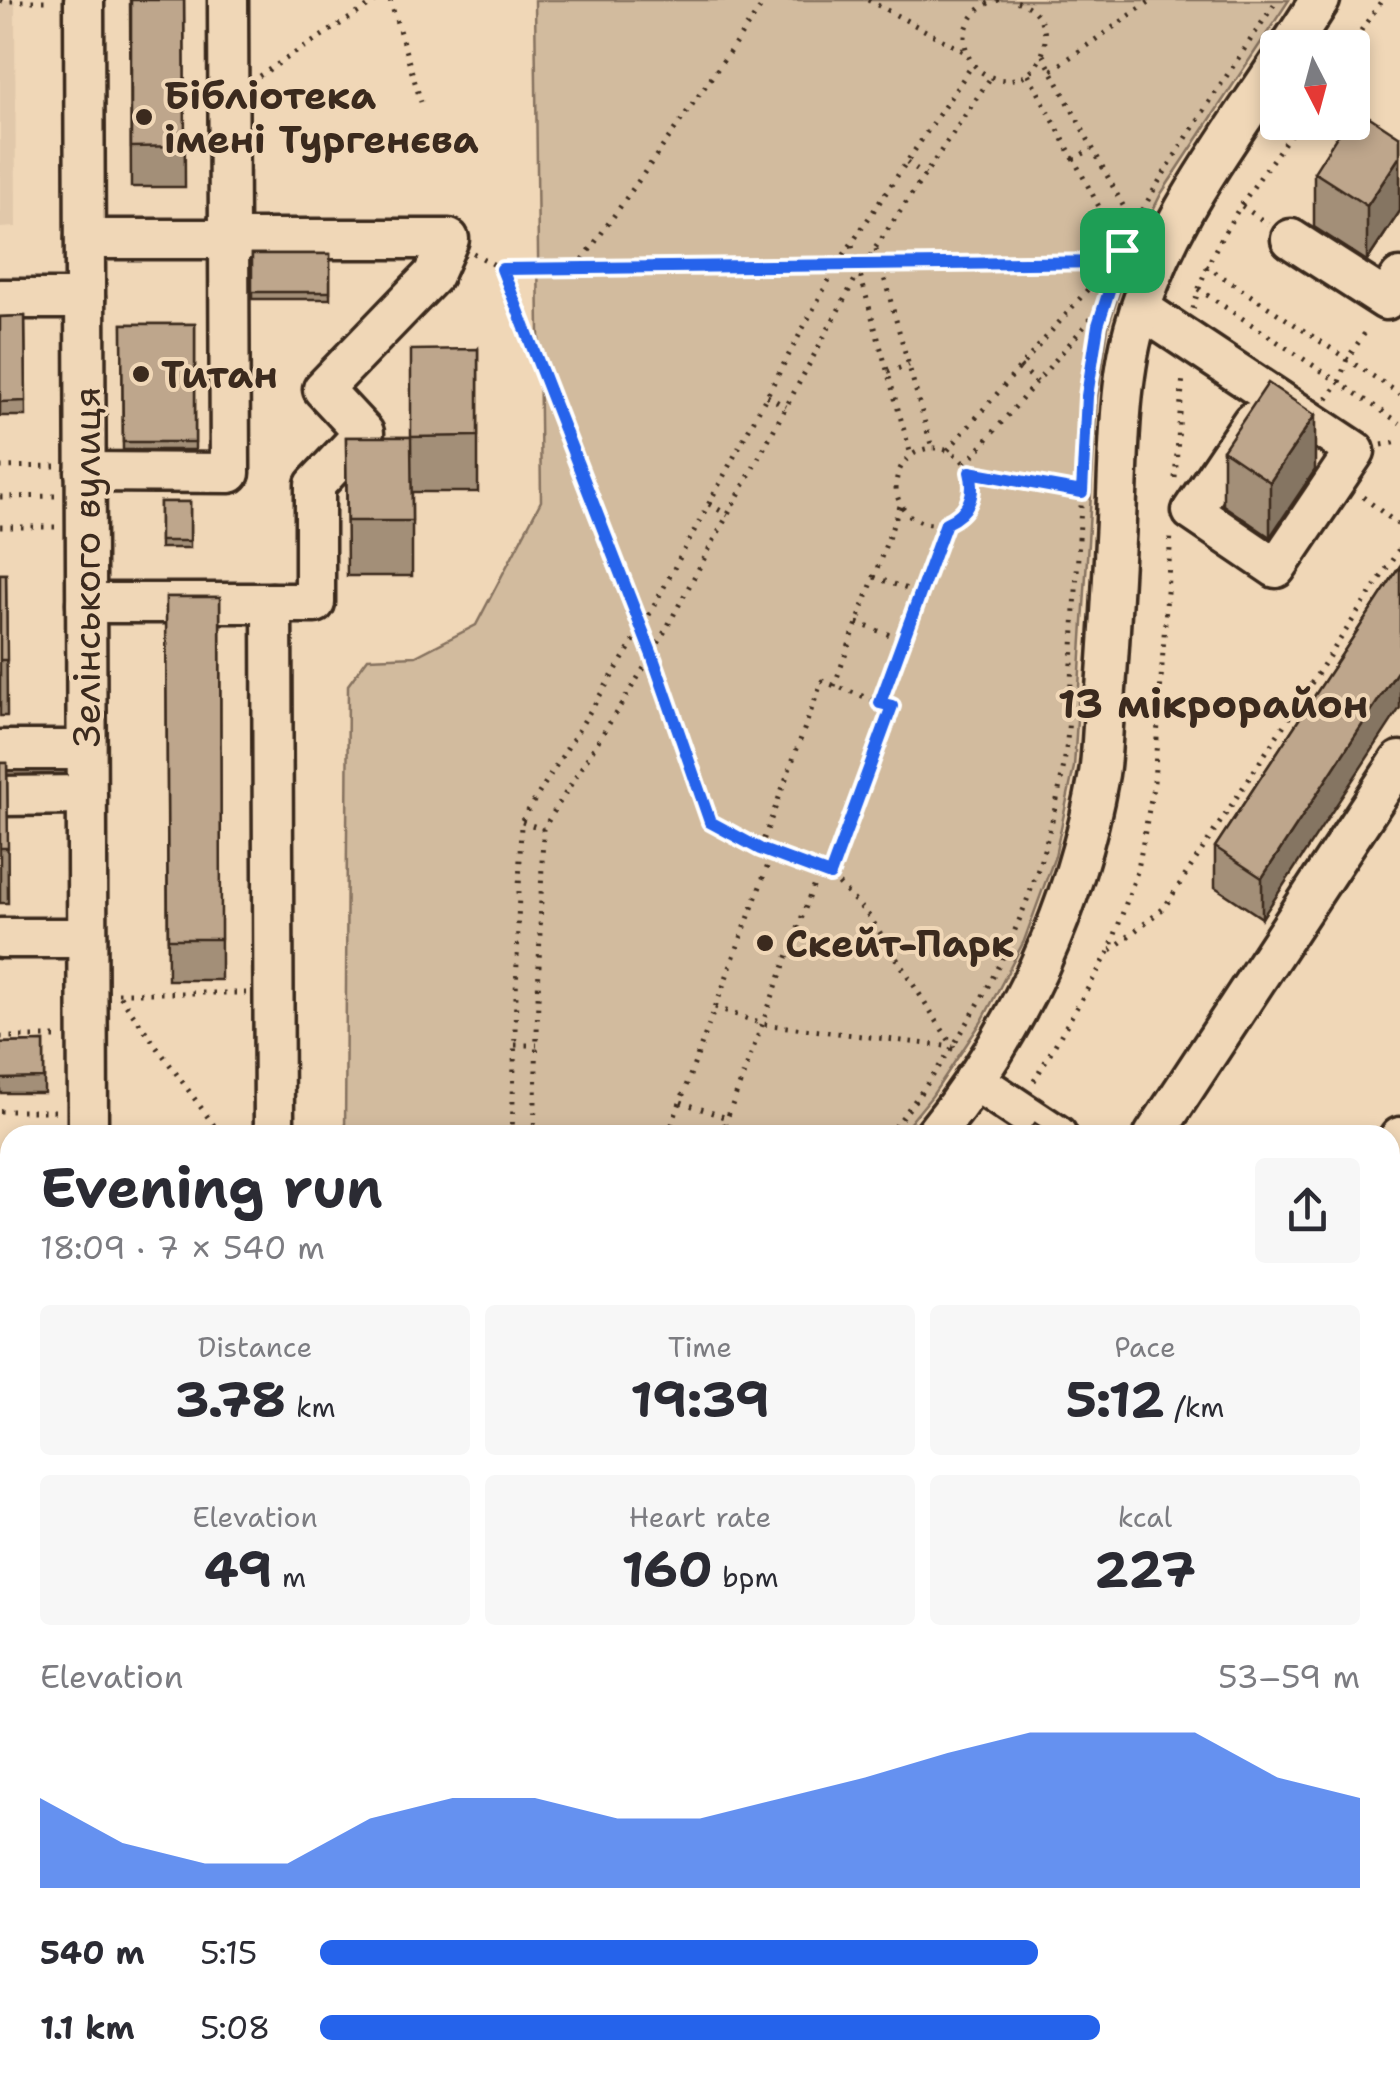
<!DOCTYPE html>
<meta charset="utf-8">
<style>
:root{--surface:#fff;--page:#f7f7f7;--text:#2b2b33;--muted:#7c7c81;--accent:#2563eb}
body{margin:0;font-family:"Shantell Sans",sans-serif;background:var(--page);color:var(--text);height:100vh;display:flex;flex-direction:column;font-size:38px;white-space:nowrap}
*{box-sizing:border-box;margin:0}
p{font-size:32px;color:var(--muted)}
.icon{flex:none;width:55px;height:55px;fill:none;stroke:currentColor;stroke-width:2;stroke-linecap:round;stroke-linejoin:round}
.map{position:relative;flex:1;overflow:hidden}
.panel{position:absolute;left:0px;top:1125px;width:1400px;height:962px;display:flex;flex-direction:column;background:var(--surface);border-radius:30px 30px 0 0;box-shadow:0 5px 15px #0003}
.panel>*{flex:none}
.needle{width:65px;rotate:174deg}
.controls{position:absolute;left:1260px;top:30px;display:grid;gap:20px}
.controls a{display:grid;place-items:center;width:110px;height:110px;border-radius:10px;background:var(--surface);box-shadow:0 5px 15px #0003;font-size:50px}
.pin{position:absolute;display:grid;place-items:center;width:85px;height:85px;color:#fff;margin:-42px;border-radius:20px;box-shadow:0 5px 15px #0006}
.round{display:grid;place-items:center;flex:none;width:105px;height:105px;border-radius:10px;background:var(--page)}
.summary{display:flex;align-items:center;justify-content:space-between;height:170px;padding:0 40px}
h1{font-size:55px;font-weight:700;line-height:75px}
.stats{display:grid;grid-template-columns:repeat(3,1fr);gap:15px;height:170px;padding:10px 40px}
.stats div{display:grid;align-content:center;border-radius:10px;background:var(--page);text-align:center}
.stats b{font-size:50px;font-weight:700}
.stats small{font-size:28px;font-weight:400}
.stats p{font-size:28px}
.chart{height:280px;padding:20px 40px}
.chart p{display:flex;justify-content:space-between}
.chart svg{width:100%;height:180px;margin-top:10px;fill:var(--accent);opacity:.7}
ul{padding:0 40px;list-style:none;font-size:32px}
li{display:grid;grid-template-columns:160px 120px 1fr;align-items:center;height:75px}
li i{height:25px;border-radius:12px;background:var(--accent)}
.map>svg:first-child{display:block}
</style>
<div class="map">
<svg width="1400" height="2087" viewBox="0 0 1400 2087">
<rect width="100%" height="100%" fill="#f0d7b7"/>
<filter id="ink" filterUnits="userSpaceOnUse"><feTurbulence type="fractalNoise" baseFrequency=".01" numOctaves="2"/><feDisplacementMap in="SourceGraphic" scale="20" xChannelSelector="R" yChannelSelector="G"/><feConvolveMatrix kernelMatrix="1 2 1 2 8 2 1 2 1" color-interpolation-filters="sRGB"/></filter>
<g filter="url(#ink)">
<g fill="#e1c8aa">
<path d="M0 0H15L16 227 0 228Z"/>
<path d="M370 2078H775L768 2087H370Z"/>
</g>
<path fill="#d2bb9e" stroke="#86725e" stroke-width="2.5" d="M535 0H1289L1161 194 1132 252 1108 327 1097 398 1074 767 1055 856 1024 941 982 1021 932 1096 900 1135H345L348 685 368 658 416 656 476 625 541 501Z"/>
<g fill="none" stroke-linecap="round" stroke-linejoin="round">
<defs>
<g id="minor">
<path d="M84 0 88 1135"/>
<path d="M1289 48 1320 0"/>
<path d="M85 239H449L433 275 323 389 364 433 315 485V603H86"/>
<path d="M1291 239 1386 300 1400 278"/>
<path d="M0 299H85"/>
<path d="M1141 309 1355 451 1276 568 1192 511 1252 422"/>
<path d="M85 472 230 473 228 0"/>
<path d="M272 603 274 1135"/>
<path d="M0 750H86"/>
<path d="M0 796 87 795"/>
<path d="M0 938H87"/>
<path d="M974 1080 1057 1135"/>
<path d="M934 1135C1019 1031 1076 906 1099 774 1102 754 1102 734 1104 714 1109 656 1112 598 1115 540 1119 475 1117 392 1134 329 1162 227 1220 152 1278 65"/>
<path d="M1154 1135 1400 761"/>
<path d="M1390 1151 1400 1137"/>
<path d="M0 1287H10"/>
<path d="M1390 1357 1400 1363"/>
<path d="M0 1474H10"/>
<path d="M1390 1555 1400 1562"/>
<path d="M0 1719H10"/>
<path d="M1390 1819V1818"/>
<path d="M91 2078V2087"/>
<path d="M325 2078V2087"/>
<path d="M956 2087 962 2078"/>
<path d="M1213 2087 1219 2078"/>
</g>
</defs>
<use href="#minor" stroke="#3b2a1e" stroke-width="45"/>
<g stroke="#3b2a1e" stroke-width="5" stroke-dasharray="2.5 8" stroke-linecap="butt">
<path d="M390 0 421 102"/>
<path d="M868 0 967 53"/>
<path d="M999 0C975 4 959 29 967 52 971 65 981 74 994 78 1047 93 1068 11 1011 0"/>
<path d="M0 1H52"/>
<path d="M1349 48 1382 0"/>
<path d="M1043 55 1127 213 1137 220"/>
<path d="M1052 70 1152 0"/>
<path d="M259 76 378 0"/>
<path d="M1073 159 1092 149"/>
<path d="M907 162 925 175"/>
<path d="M1242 206 1268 224"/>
<path d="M852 246 911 455"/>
<path d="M876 249 932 448"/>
<path d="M473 253 502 269 1111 262"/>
<path d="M1206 266 1400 394"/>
<path d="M577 268 766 0"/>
<path d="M502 269 652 655 710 822 760 849 830 875 870 917 954 1048"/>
<path d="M1198 289 1400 423"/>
<path d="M1193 309C1210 239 1258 182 1299 122"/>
<path d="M1094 348C1107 260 1152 190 1200 117 1225 78 1251 39 1277 0"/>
<path d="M1020 367 1037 382"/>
<path d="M888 372 909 365"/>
<path d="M767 396 786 407"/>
<path d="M1327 399 1339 382 1347 359 1369 327"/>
<path d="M1087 408 1089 384"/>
<path d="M1382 445 1400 442"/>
<circle cx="934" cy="486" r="38"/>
<path d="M948 450 1122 250 1028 73"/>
<path d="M966 464 1101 307"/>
<path d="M0 467 55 466"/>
<path d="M972 472 1082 492"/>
<path d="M1175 478 1183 375"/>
<path d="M0 497 57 496"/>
<path d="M1363 497 1400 526"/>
<path d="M709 504 728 515"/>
<path d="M0 527H55"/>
<path d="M874 577 921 594"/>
<path d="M857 623 904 640"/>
<path d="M834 686 900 506"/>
<path d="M880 703 946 523"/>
<path d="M522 822 543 829"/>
<path d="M760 849 822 681 892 707 830 875"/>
<path d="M1111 950 1164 908 1400 548"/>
<path d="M118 993H246"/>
<path d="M120 996 221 1135"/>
<path d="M715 1007 762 1024 953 1047"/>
<path d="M0 1037H56"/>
<path d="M515 1045H537"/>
<path d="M1034 1081 1109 952 1138 869 1154 782 1171 534"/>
<path d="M681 1102 727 1118"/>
<path d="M0 1111H56"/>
<path d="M512 1135 521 822 642 628 837 265 973 64"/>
<path d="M534 1135 543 829 652 655 859 272 991 77"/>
<path d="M668 1135 772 854"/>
<path d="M721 1135 819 871"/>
<path d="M888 1135C978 1024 1037 911 1063 770 1070 730 1070 688 1073 648 1076 585 1080 522 1084 459"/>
<path d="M791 2087V2078"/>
</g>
<use href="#minor" stroke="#f0d7b7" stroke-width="38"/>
</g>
<g fill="#a38f78" stroke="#3b2a1e" stroke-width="2.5">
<path d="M130 0H184L185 187H131Z"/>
<path d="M1400 137V211L1367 261 1314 227V172Z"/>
<rect x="252" y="254" width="78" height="45"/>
<path d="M25 316 26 416H0V317Z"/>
<path d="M122 324H195V450H123Z"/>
<path d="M478 349V492H412V576H347L346 437H411Z"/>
<path d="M1223 450 1315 470 1270 537 1223 505Z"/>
<rect x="160" y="502" width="30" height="46"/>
<path d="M1400 566 1262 918 1215 887V847Z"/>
<path d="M0 574H6L7 716H0Z"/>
<path d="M166 597H220L221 980H168Z"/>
<path d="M0 763H7L8 903H0Z"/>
<path d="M44 1042V1093H0V1043Z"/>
<rect x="0" y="1167" width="10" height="93"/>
<rect x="0" y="1357" width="10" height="92"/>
<path d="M1390 1365 1400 1372V1478L1390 1471Z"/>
<rect x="0" y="1543" width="10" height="94"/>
<rect x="0" y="1759" width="10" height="42"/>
<rect x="0" y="1836" width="10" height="74"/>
<rect x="0" y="1945" width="10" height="37"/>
<rect x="0" y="2017" width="10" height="41"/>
</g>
<g fill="#857462" stroke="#3b2a1e" stroke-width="2.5">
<path d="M1400 156V211L1367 261V206Z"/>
<path d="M1315 415V470L1270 537V482Z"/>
<path d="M1400 667V708L1262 918V878Z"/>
<path d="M905 2078H932L926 2087H899Z"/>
<path d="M1158 2078H1185L1179 2087H1152Z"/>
</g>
<g fill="#bea68c" stroke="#3b2a1e" stroke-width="2.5">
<path d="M131 0H184L185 146 131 147Z"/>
<path d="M1356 108 1400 137V156L1367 206 1314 172 1346 122H1352V113Z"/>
<rect x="252" y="254" width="78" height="38"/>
<path d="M25 316 26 401 0 402V317Z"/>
<path d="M122 324H195V442H123Z"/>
<path d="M478 349V436L411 437V350Z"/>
<path d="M1268 383 1315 415 1270 482 1223 450Z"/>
<path d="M346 437H411L412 521H347Z"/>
<rect x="160" y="502" width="30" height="39"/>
<path d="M1400 566V667L1262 878 1215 847Z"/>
<path d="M0 574H6L7 660H0Z"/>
<path d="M166 597H220L221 939H168Z"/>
<path d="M0 763H7L8 848H0Z"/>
<path d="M44 1042V1078L0 1079V1043Z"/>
<path d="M1035 1123 1053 1135H1026Z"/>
<path d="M0 1167H10V1219L0 1220Z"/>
<rect x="0" y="1357" width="10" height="51"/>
<path d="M1390 1365 1400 1372V1437L1390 1431Z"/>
<rect x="0" y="1543" width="10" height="53"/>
<rect x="0" y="1759" width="10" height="35"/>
<rect x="0" y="1836" width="10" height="67"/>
<rect x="0" y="1945" width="10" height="30"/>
<rect x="0" y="2017" width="10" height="34"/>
<rect x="217" y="2078" width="57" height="9"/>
<path d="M841 2078H905L899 2087H835Z"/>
<path d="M1099 2078H1158L1152 2087H1092Z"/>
</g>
</g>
<g fill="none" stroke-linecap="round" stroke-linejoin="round" filter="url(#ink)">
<defs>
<path id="route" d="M1122 250 1098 325 1087 396 1082 492 970 472C976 495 969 513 946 523L880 703 892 706 830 875 760 849 710 822 652 655 502 269 1112 262Z"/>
</defs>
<use href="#route" stroke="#fff" stroke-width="20"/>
<use href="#route" stroke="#2563eb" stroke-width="12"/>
</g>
<g fill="#3b2a1e" stroke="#f0d7b7" stroke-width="4">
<circle cx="144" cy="117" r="10"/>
<circle cx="141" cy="374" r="10"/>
<circle cx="765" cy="943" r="10"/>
</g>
<g text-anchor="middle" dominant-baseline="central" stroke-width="8" stroke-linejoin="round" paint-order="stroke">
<g font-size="38" font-weight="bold" fill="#3b2a1e" stroke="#f0d7b7" text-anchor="start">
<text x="164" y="95">Бібліотека<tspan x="164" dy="44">імені Тургенєва</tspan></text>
<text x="161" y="374">Титан</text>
<text x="785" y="943">Скейт-Парк</text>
</g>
<g font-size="38" fill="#3b2a1e" stroke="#f0d7b7">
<text transform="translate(86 567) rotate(-90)">Зелінського вулиця</text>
</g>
<g font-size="40" font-weight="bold" fill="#3b2a1e" stroke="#f0d7b7">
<text x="1213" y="704">13 мікрорайон</text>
</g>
</g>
</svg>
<div class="controls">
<a><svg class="needle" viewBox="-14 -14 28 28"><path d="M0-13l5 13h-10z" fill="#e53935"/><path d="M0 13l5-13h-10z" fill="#7c7c81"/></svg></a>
</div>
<div class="pin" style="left:1122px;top:250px;background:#1e9e55"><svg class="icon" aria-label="arrive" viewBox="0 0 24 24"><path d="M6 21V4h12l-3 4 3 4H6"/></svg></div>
<section class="panel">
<div class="summary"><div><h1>Evening run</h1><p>18:09 · 7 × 540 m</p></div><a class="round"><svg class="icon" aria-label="share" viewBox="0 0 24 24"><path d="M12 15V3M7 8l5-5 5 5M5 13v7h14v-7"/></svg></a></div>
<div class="stats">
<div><p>Distance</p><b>3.78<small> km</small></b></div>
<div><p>Time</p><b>19:39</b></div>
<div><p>Pace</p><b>5:12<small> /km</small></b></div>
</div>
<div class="stats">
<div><p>Elevation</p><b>49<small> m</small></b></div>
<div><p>Heart rate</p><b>160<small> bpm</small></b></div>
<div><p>kcal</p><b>227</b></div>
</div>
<div class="chart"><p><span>Elevation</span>53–59 m</p>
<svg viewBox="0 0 160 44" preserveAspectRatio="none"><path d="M0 44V22L10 33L20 38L30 38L40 27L50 22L60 22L70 27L80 27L90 22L100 17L110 11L120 6L130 6L140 6L150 17L160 22V44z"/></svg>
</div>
<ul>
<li><b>540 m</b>5:15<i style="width:69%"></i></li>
<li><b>1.1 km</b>5:08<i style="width:75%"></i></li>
</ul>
</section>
</div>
